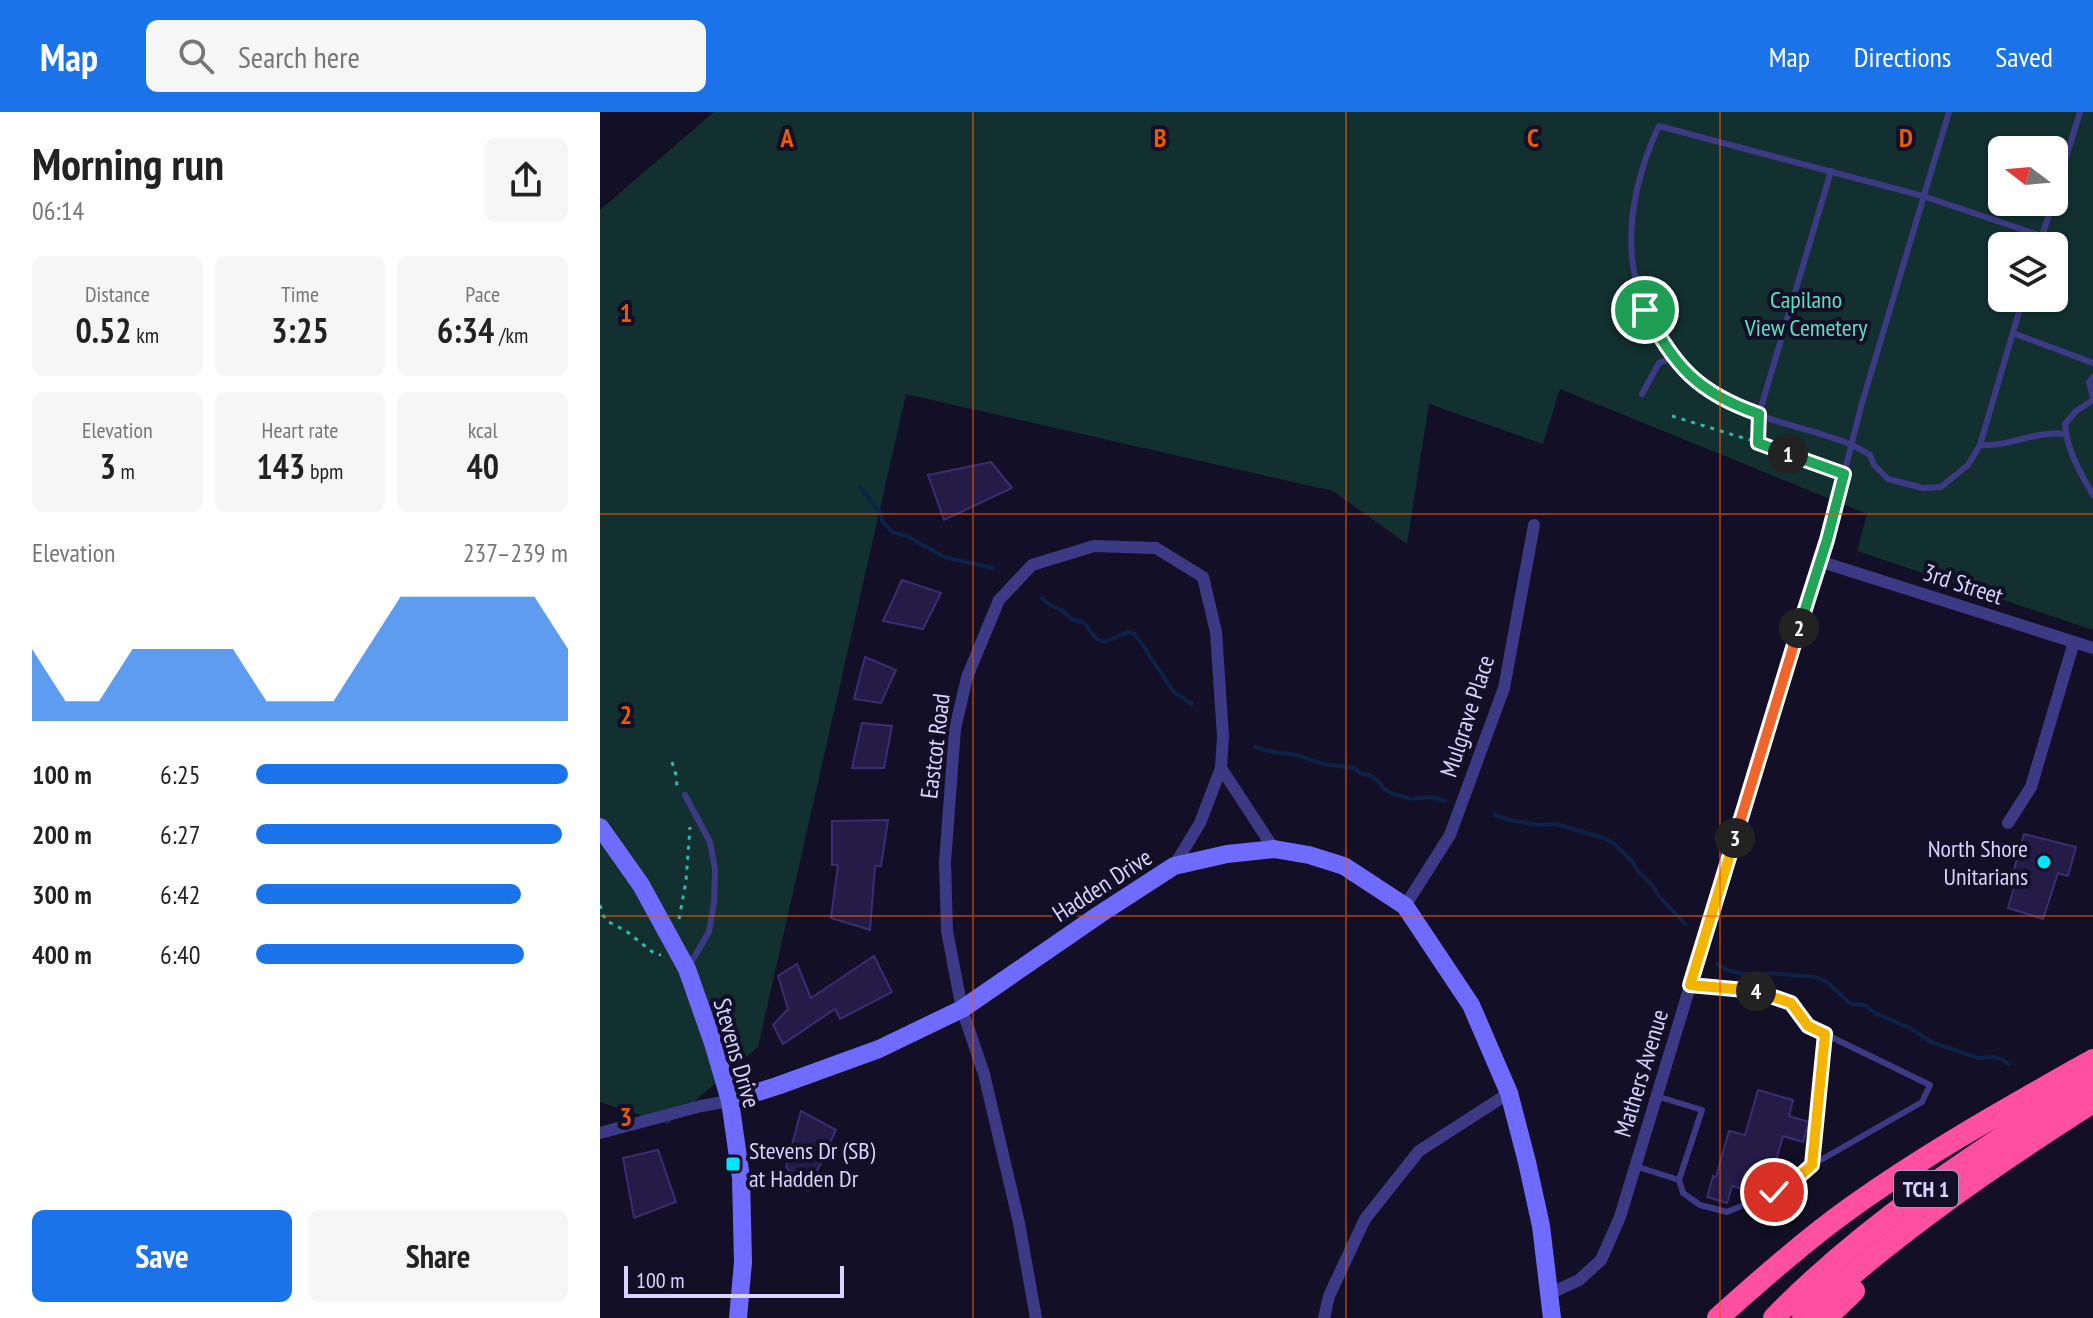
<!DOCTYPE html>
<meta charset="utf-8">
<style>
:root{--surface:#fff;--page:#f6f6f6;--text:#222;--muted:#767676;--accent:#1a73e8}
body{margin:0;font-family:"PT Sans Narrow",sans-serif;background:var(--page);color:var(--text);height:100vh;display:flex;flex-direction:column;font-size:30px;white-space:nowrap}
*{box-sizing:border-box;margin:0}
p{font-size:26px;color:var(--muted)}
.icon{flex:none;width:44px;height:44px;fill:none;stroke:currentColor;stroke-width:2;stroke-linecap:round;stroke-linejoin:round}
.map{position:relative;flex:1;overflow:hidden}
.details{display:flex;flex-direction:column;background:var(--surface);width:600px}
.details>*{flex:none}
.needle{width:52px;rotate:286deg}
.fabs{position:absolute;left:1388px;top:24px;display:grid;gap:16px}
.fabs a{display:grid;place-items:center;width:80px;height:80px;border-radius:12px;background:var(--surface);box-shadow:0 2px 6px #0004;font-size:40px}
.scale{position:absolute;left:24px;bottom:20px;width:220px;box-sizing:border-box;padding-left:8px;border:4px solid #d9d4ff;border-top:0;font-size:22px;line-height:28px;white-space:nowrap;color:#d9d4ff;-webkit-text-stroke:6px #130f26;paint-order:stroke}
.pin{position:absolute;display:grid;place-items:center;width:68px;height:68px;color:#fff;margin:-34px;border:4px solid #fff;border-radius:50%;box-shadow:0 2px 8px #0007}
.km{position:absolute;width:40px;height:40px;margin:-20px;border-radius:50%;background:#222;color:#fff;font-size:22px;line-height:40px;text-align:center}
.round{display:grid;place-items:center;flex:none;width:84px;height:84px;border-radius:12px;background:var(--page)}
.summary{display:flex;align-items:center;justify-content:space-between;height:136px;padding:0 32px}
h1{font-size:44px;font-weight:800;line-height:60px}
.figures{display:grid;grid-template-columns:repeat(3,1fr);gap:12px;height:136px;padding:8px 32px}
.figures div{display:grid;align-content:center;border-radius:12px;background:var(--page);text-align:center}
.figures b{font-size:34px;font-weight:800}
.figures small{font-size:22px;font-weight:400}
.figures p{font-size:22px}
.chart{height:224px;padding:16px 32px}
.chart p{display:flex;justify-content:space-between}
.chart svg{width:100%;height:144px;margin-top:8px;fill:var(--accent);opacity:.7}
.cta{display:flex;gap:16px;margin-top:auto;padding:16px 32px}
.cta a{flex:1;height:92px;border-radius:12px;background:var(--accent);color:#fff;font-size:32px;font-weight:800;line-height:92px;text-align:center}
.cta a+a{background:var(--page);color:var(--text)}
ul{padding:0 32px;list-style:none;font-size:26px}
li{display:grid;grid-template-columns:128px 96px 1fr;align-items:center;height:60px}
li i{height:20px;border-radius:10px;background:var(--accent)}
header{display:flex;align-items:center;gap:48px;box-sizing:border-box;height:112px;padding:0 40px;background:var(--accent);color:#fff}
header strong{font-size:38px}
nav{display:flex;gap:44px;margin-inline-start:auto;font-size:28px}
.search{width:560px;height:72px;background:var(--page);display:flex;align-items:center;gap:20px;box-sizing:border-box;padding:0 28px;border-radius:12px;color:var(--muted);font-size:30px}
main{display:flex;flex:1;min-height:0}
.map>svg:first-child{display:block}
</style>
<header>
<strong>Map</strong>
<div class="search"><svg class="icon" aria-label="search" viewBox="0 0 24 24"><circle cx="10" cy="10" r="6"/><path d="M15 15l6 6"/></svg>Search here</div>
<nav><a>Map</a><a>Directions</a><a>Saved</a></nav>
</header>
<main>
<section class="details">
<div class="summary"><div><h1>Morning run</h1><p>06:14</p></div><a class="round"><svg class="icon" aria-label="share" viewBox="0 0 24 24"><path d="M12 15V3M7 8l5-5 5 5M5 13v7h14v-7"/></svg></a></div>
<div class="figures">
<div><p>Distance</p><b>0.52<small> km</small></b></div>
<div><p>Time</p><b>3:25</b></div>
<div><p>Pace</p><b>6:34<small> /km</small></b></div>
</div>
<div class="figures">
<div><p>Elevation</p><b>3<small> m</small></b></div>
<div><p>Heart rate</p><b>143<small> bpm</small></b></div>
<div><p>kcal</p><b>40</b></div>
</div>
<div class="chart"><p><span>Elevation</span>237–239 m</p>
<svg viewBox="0 0 160 44" preserveAspectRatio="none"><path d="M0 44V22L10 38L20 38L30 22L40 22L50 22L60 22L70 38L80 38L90 38L100 22L110 6L120 6L130 6L140 6L150 6L160 22V44z"/></svg>
</div>
<ul>
<li><b>100 m</b>6:25<i style="width:100%"></i></li>
<li><b>200 m</b>6:27<i style="width:98%"></i></li>
<li><b>300 m</b>6:42<i style="width:85%"></i></li>
<li><b>400 m</b>6:40<i style="width:86%"></i></li>
</ul>
<div class="cta"><a>Save</a><a>Share</a></div>
</section>
<div class="map">
<svg width="1493" height="1206" viewBox="0 0 1493 1206">
<rect width="100%" height="100%" fill="#130f26"/>
<path fill="#12302f" fill-rule="evenodd" d="M114 0H1493V518L1257 439 1267 402 960 277 943 332 829 292 807 432 733 379 306 282 158 935 68 1012 0 990V98ZM1402 38H1454V90H1402ZM1402 134H1454V186H1402Z"/>
<g fill="none" stroke-linecap="round" stroke-linejoin="round">
<g stroke="#0c2248" stroke-width="4">
<path d="M260 375 281 401 282 409 292 420 307 424 344 445 393 456"/>
<path d="M442 486 450 493 463 499 471 507 484 511 497 527 505 530 528 520 535 522 574 580 592 592"/>
<path d="M655 635 668 639 696 643 724 652 754 656 762 662 770 663 779 670 784 677 794 682 811 687 831 685 845 689"/>
<path d="M895 703 910 708 938 713 956 712 1001 725 1013 731 1032 749 1037 758 1053 774 1059 784 1085 812"/>
<path d="M1117 852 1127 858 1143 862 1159 864 1169 861 1215 865 1227 870 1251 892 1265 893 1275 901 1312 917 1331 930 1378 946 1393 945 1401 947 1409 952"/>
</g>
</g>
<g fill="#241b47" stroke="#3b2d73" stroke-width="2">
<path d="M391 350 412 376 344 408 328 363Z"/>
<path d="M302 468 341 481 323 517 283 509Z"/>
<path d="M265 545 296 558 281 591 254 587Z"/>
<path d="M262 611 292 614 284 656H252Z"/>
<path d="M288 708 281 754H275L270 818 231 806 238 753H232V709Z"/>
<path d="M1424 722 1476 735 1468 764 1458 761 1443 807 1408 796 1418 763 1413 761Z"/>
<path d="M274 844 292 880 240 907 235 897 183 932 173 913 188 897 178 864 197 852 211 886Z"/>
<path d="M1158 978 1193 988 1189 1004 1209 1010 1203 1030 1183 1024 1170 1070 1154 1065 1150 1079 1132 1074 1127 1091 1107 1085 1113 1064 1116 1065 1129 1019 1145 1023Z"/>
<path d="M201 999 236 1018 208 1079 186 1055Z"/>
<path d="M58 1038 76 1090 34 1106 23 1046Z"/>
</g>
<g fill="none" stroke-linecap="round" stroke-linejoin="round">
<g stroke="#2fb8b0" stroke-width="3" stroke-dasharray="4 6" stroke-linecap="butt">
<path d="M1072 304 1150 328"/>
<path d="M1168 335 1236 359"/>
<path d="M72 650 76 663 77 675"/>
<path d="M0 793 3 803 7 809 26 819 55 842 61 843"/>
<path d="M79 807 86 769 90 715"/>
</g>
<g stroke="#3d3a85" stroke-width="6">
<path d="M1454 85 1480 0"/>
<path d="M1439 134 1453 90"/>
<path d="M1423 186 1380 333 1368 353 1341 375 1323 376 1288 367 1274 353 1270 343 1258 336C1248 330 1235 327 1224 323 1195 314 1164 307 1136 294 1079 268 1038 208 1032 145 1028 101 1040 54 1059 14L1323 84 1442 124"/>
<path d="M1413 221 1493 251"/>
<path d="M1493 265 1489 270 1493 286"/>
<path d="M1042 282 1059 251 1073 245"/>
<path d="M1493 288 1476 299 1465 312C1467 339 1480 360 1493 383"/>
<path d="M1158 331 1159 302 1231 59"/>
<path d="M1380 333C1410 335 1436 318 1466 322"/>
<path d="M1219 449 1227 428 1262 291 1349 0"/>
<path d="M85 683 110 730 115 757 114 791 109 820 89 854"/>
<path d="M1092 873 1158 879 1191 891 1208 914 1225 922"/>
<path d="M1056 984 1102 998 1079 1068 1083 1081 1100 1093 1127 1100 1188 1074 1212 1053 1322 990 1330 973 1225 922 1212 1053"/>
<path d="M1035 1054 1079 1068"/>
</g>
<g stroke="#3d3a85" stroke-width="12">
<path d="M621 656 674 737"/>
<path d="M1408 711 1431 675 1474 530"/>
<path d="M805 794 850 723 904 576 934 413"/>
<path d="M0 1021 101 994 130 989"/>
<path d="M949 1182 979 1168 1001 1148 1020 1105 1219 449 1493 536"/>
<path d="M436 1206 419 1111 384 962 362 897 347 819 345 750 355 617 367 565 399 488 432 453 494 434 556 436 603 465 616 520 623 624 621 656 600 711 574 754"/>
<path d="M724 1206 729 1184 765 1107 819 1039 909 981"/>
</g>
<g stroke="#6f6bff" stroke-width="18">
<path d="M0 715 41 773 87 857 113 931 130 989 141 1066 143 1150 138 1206"/>
<path d="M130 989 177 974 279 937 362 897 500 802 574 754 627 742 674 737 709 743 744 754 805 794 871 893 909 981 927 1050 941 1114 952 1206"/>
</g>
<g stroke="#ff4fa3" stroke-width="22">
<path d="M1118 1206C1160 1168 1203 1130 1249 1097 1327 1041 1410 995 1493 948"/>
<path d="M1174 1206C1267 1110 1381 1038 1493 966"/>
<path d="M1203 1206C1292 1123 1391 1055 1493 990"/>
<path d="M1226 1206 1254 1179"/>
</g>
</g>
<g fill="none" stroke-linecap="round" stroke-linejoin="round">
<defs>
<path id="split-1" d="M1045 198C1074 254 1098 281 1159 302L1158 331 1188 342"/>
<path id="split-2" d="M1188 342 1244 362 1227 428 1199 516"/>
<path id="split-3" d="M1135 726 1199 516"/>
<path id="split-4" d="M1135 726 1090 873 1156 879"/>
<path id="split-5" d="M1156 879 1191 891 1208 914 1225 922 1212 1053 1188 1074 1174 1080"/>
</defs>
<use href="#split-1" stroke="#fff" stroke-width="16"/>
<use href="#split-2" stroke="#fff" stroke-width="16"/>
<use href="#split-3" stroke="#fff" stroke-width="16"/>
<use href="#split-4" stroke="#fff" stroke-width="16"/>
<use href="#split-5" stroke="#fff" stroke-width="16"/>
<use href="#split-1" stroke="#22a559" stroke-width="10"/>
<use href="#split-2" stroke="#22a559" stroke-width="10"/>
<use href="#split-3" stroke="#f0652b" stroke-width="10"/>
<use href="#split-4" stroke="#f5b400" stroke-width="10"/>
<use href="#split-5" stroke="#f5b400" stroke-width="10"/>
</g>
<path fill="none" stroke="#e8590c" stroke-width="2" stroke-opacity="0.55" d="M373 0V1206M746 0V1206M1120 0V1206M0 402H1493M0 804H1493"/>
<g fill="#00e5ff" stroke="#130f26" stroke-width="3">
<circle cx="1444" cy="750" r="8"/>
<rect x="125" y="1044" width="16" height="16" rx="4"/>
</g>
<g text-anchor="middle" dominant-baseline="central" stroke-width="8" stroke-linejoin="round" paint-order="stroke">
<rect fill="#130f26" stroke="#9e99be" stroke-width="2" x="1294" y="1059" width="64" height="36" rx="6"/>
<g font-size="22" font-weight="bold" fill="#d9d4ff">
<text x="1326" y="1077">TCH 1</text>
</g>
<g font-size="24" fill="#5fe0c0" stroke="#130f26">
<text x="1206" y="187">Capilano<tspan x="1206" dy="28">View Cemetery</tspan></text>
</g>
<g font-size="24" fill="#d9d4ff" stroke="#130f26">
<text transform="translate(1363 472) rotate(18)">3rd Street</text>
<text transform="translate(867 604) rotate(-72)">Mulgrave Place</text>
<text transform="translate(335 634) rotate(-83)">Eastcot Road</text>
<text transform="translate(502 773) rotate(-33)">Hadden Drive</text>
<text transform="translate(137 941) rotate(74)">Stevens Drive</text>
<text transform="translate(1041 961) rotate(-73)">Mathers Avenue</text>
</g>
<g font-size="24" fill="#d9d4ff" stroke="#130f26" text-anchor="end">
<text x="1428" y="736">North Shore<tspan x="1428" dy="28">Unitarians</tspan></text>
<text x="149" y="1038" text-anchor="start">Stevens Dr (SB)<tspan x="149" dy="28">at Hadden Dr</tspan></text>
</g>
</g>
<g font-size="26" text-anchor="middle" font-weight="bold" fill="#e8590c" stroke="#130f26" stroke-width="8" stroke-linejoin="round" paint-order="stroke">
<text x="187" y="35">A</text>
<text x="560" y="35">B</text>
<text x="933" y="35">C</text>
<text x="1306" y="35">D</text>
<text x="26" y="210">1</text>
<text x="26" y="612">2</text>
<text x="26" y="1014">3</text>
</g>
</svg>
<div class="fabs">
<a><svg class="needle" viewBox="-14 -14 28 28"><path d="M0-13l5 13h-10z" fill="#e53935"/><path d="M0 13l5-13h-10z" fill="#767676"/></svg></a>
<a><svg class="icon" aria-label="layers" viewBox="0 0 24 24"><path d="M12 4l9 5-9 5-9-5zM3 14l9 5 9-5"/></svg></a>
</div>
<div class="scale">100 m</div>
<div class="pin" style="left:1045px;top:198px;background:#1e9e55"><svg class="icon" aria-label="arrive" viewBox="0 0 24 24"><path d="M6 21V4h12l-3 4 3 4H6"/></svg></div>
<div class="pin" style="left:1174px;top:1080px;background:#d93025"><svg class="icon" aria-label="check" viewBox="0 0 24 24"><path d="M5 12l5 5 9-10"/></svg></div>
<b class="km" style="left:1188px;top:342px">1</b>
<b class="km" style="left:1199px;top:516px">2</b>
<b class="km" style="left:1135px;top:726px">3</b>
<b class="km" style="left:1156px;top:879px">4</b>
</div>
</main>
